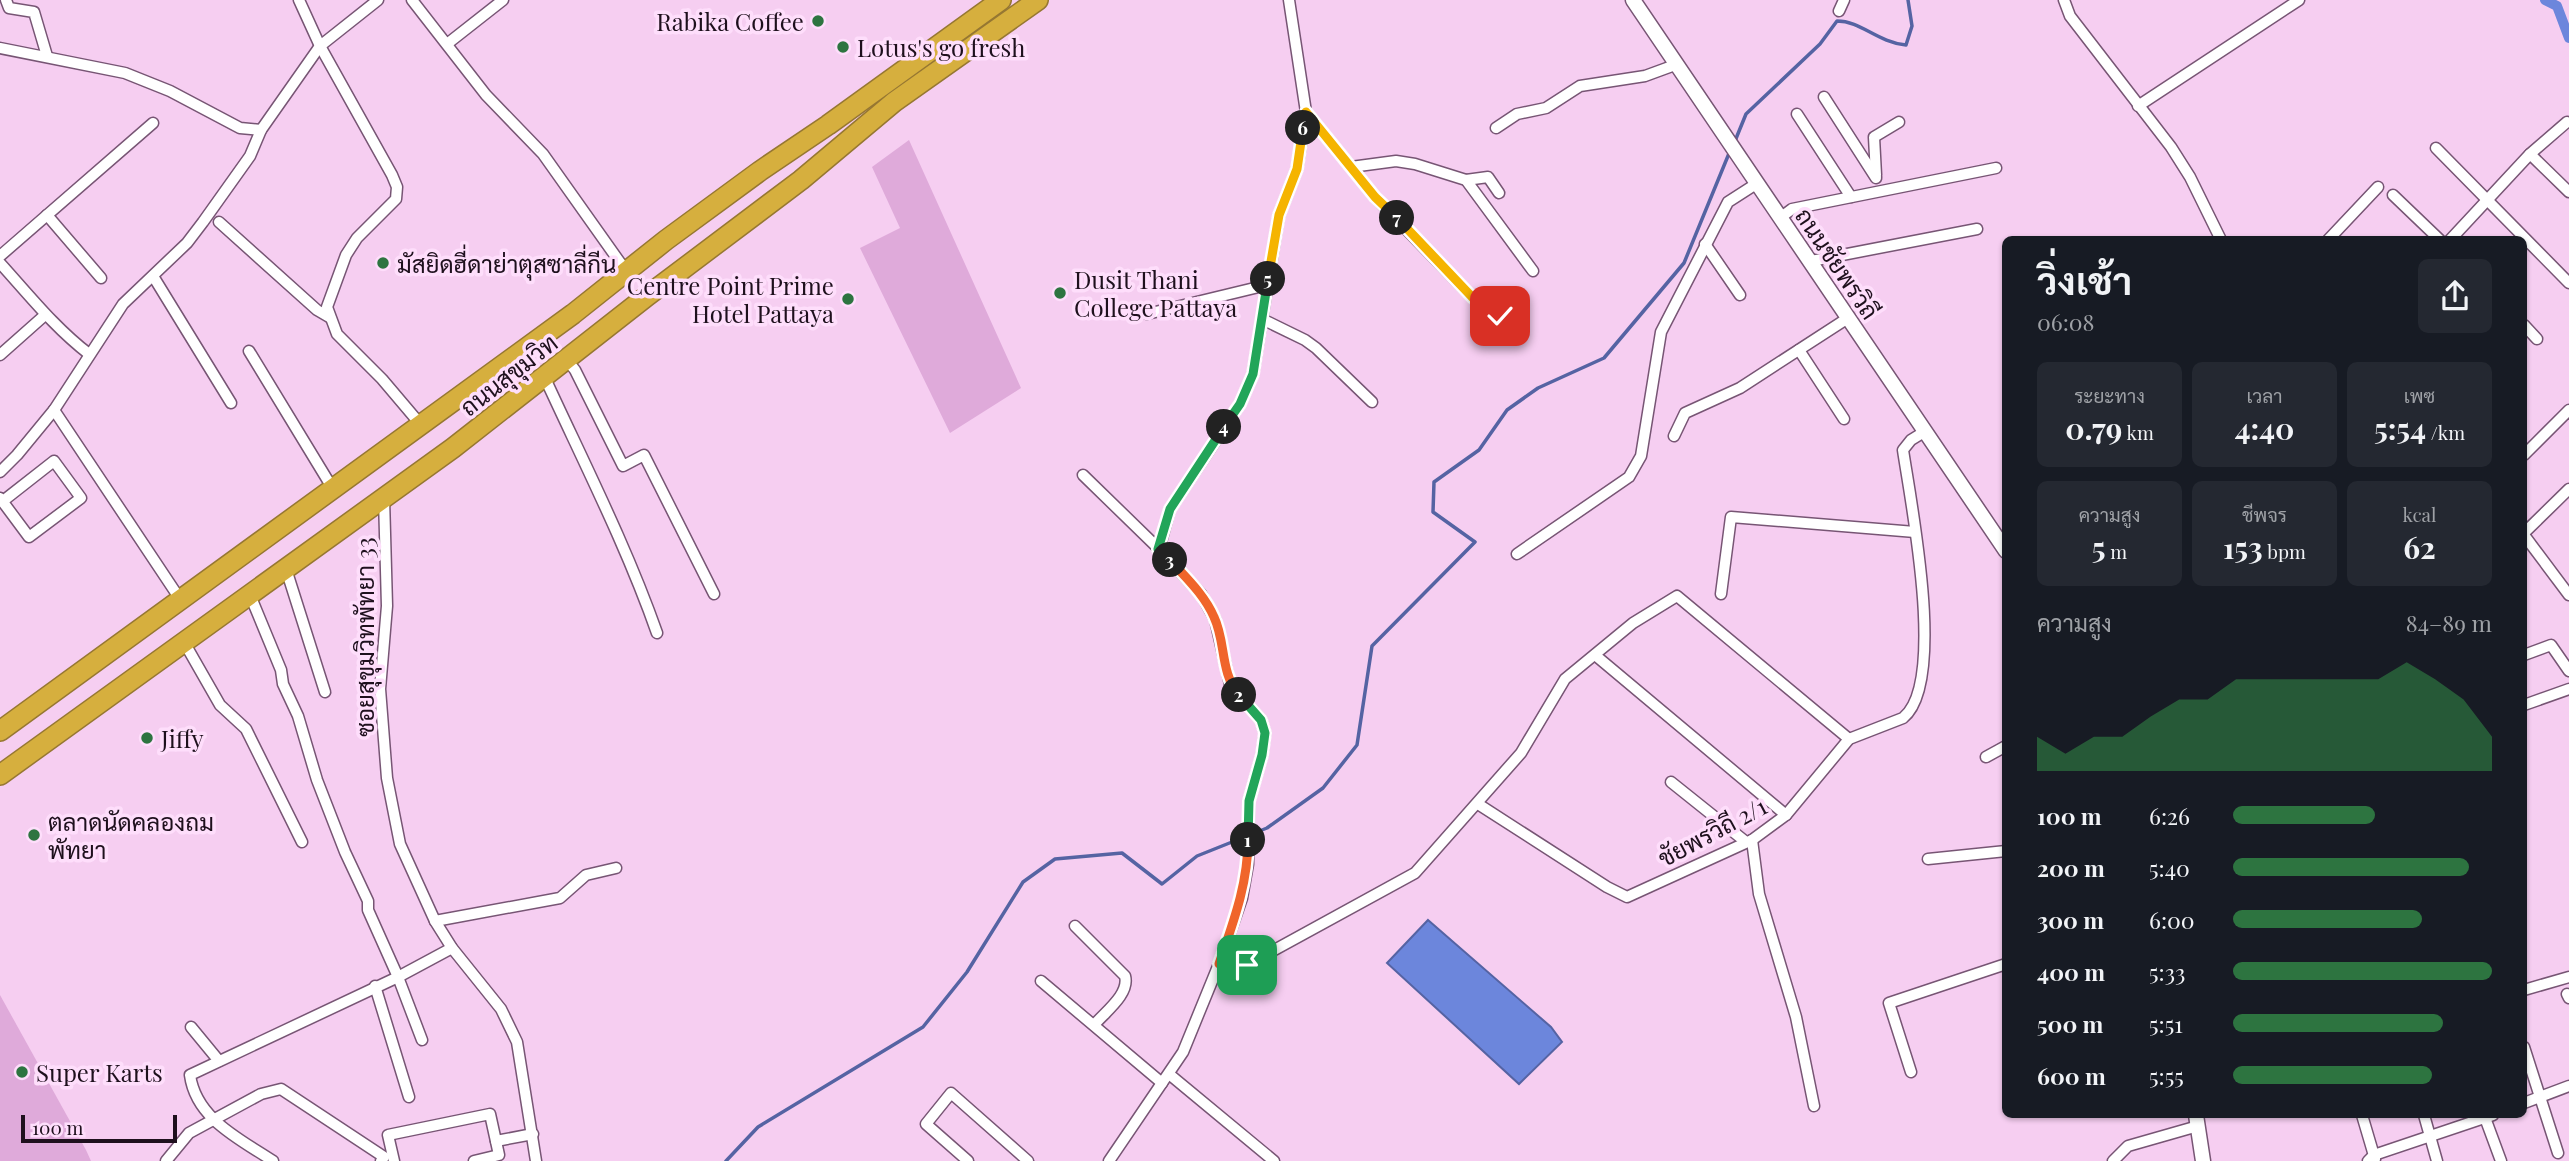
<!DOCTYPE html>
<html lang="th">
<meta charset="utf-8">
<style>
:root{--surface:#171b24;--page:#242831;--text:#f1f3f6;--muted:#9ea1a6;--accent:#2d7440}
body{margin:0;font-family:"Playfair Display",Sarabun,serif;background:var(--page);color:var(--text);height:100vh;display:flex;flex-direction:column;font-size:26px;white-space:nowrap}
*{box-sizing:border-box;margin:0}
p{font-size:23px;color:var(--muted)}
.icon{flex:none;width:38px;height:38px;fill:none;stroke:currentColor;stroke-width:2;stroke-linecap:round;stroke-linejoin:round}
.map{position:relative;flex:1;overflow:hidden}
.sheet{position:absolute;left:2002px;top:236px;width:525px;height:882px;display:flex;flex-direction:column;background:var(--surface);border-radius:10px;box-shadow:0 2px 5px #0004}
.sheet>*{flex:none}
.scale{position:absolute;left:21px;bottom:18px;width:156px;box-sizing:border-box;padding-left:7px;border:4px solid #1e101d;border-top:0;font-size:19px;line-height:24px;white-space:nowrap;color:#1e101d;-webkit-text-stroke:5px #fedefb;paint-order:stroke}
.pin{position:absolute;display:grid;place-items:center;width:60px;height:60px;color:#fff;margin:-30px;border-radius:14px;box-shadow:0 4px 10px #0006}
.km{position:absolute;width:35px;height:35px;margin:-18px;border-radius:50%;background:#222;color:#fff;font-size:19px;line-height:35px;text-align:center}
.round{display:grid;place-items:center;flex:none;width:74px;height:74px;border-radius:10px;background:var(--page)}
.headline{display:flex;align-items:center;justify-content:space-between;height:119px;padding:0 35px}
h1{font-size:38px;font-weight:700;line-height:52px}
.metrics{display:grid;grid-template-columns:repeat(3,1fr);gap:10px;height:119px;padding:7px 35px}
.metrics div{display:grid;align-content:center;border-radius:10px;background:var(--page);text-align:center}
.metrics b{font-size:30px;font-weight:700}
.metrics small{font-size:19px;font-weight:400}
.metrics p{font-size:19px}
.chart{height:196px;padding:14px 35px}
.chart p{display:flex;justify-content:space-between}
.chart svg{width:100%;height:126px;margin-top:7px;fill:var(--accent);opacity:.7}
ul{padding:0 35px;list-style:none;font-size:23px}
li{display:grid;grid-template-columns:112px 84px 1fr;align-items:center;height:52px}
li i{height:18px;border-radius:9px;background:var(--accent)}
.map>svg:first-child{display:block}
</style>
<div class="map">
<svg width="2569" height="1161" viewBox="0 0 2569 1161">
<rect width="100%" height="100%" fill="#f6cef1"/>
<g fill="#dfaada">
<path d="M909 140 1021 388 950 433 860 248 900 228 872 167Z"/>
<path d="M0 995 86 1150 91 1161H0Z"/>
</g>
<path fill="#6c86dc" stroke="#5563a3" stroke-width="2" d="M1428 920 1551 1027 1562 1042 1519 1084 1387 963Z"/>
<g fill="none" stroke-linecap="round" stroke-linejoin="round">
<g stroke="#5563a3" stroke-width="3.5">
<path d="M1735 141 1746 114 1820 44 1837 21C1861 21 1877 42 1906 45L1912 26 1908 0"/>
<path d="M726 1161 758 1127 923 1027 967 972 1023 882 1055 859 1122 853 1162 884 1197 856 1267 828 1323 788 1357 745 1372 646 1475 542 1433 512 1434 482 1479 450 1507 410 1538 388 1604 358 1684 263 1730 151"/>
</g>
<path stroke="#6c86dc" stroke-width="10" d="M2545 0 2557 6 2569 38"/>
<defs>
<g id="street">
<path d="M6 0 9 8 34 12 47 56"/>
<path d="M299 0 320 46 392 175 397 187 396 199 357 238 346 255 327 307 337 334 382 379 421 425"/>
<path d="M412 0 486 95 543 154 626 271"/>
<path d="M2064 0 2070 16 2171 147 2190 177 2221 240"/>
<path d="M1839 11 1844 0"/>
<path d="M447 44 503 0"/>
<path d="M0 48 125 73 170 91 240 128 261 130"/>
<path d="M1824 97 1876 178"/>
<path d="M2138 106 2299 0"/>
<path d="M1306 112 1375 197 1473 298 1500 316"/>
<path d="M1797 114 1851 197"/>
<path d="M1496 128 1517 114 1546 108 1580 86 1645 76 1675 65"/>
<path d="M2436 148 2569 283"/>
<path d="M2530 154 2569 192"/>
<path d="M1351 167 1396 161 1415 164 1466 180 1533 271"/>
<path d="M1876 175 1874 137 1899 122"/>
<path d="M1466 180 1488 177 1499 193"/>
<path d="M2393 195 2440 240"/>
<path d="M47 215 101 278"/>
<path d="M1780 218 1792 209 1996 168"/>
<path d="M219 222 317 310 329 317"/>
<path d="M2328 240 2378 187"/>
<path d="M2450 240 2530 154 2567 122"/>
<path d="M1705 244 1740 295"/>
<path d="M0 256 153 123"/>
<path d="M1811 261 1977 229"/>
<path d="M0 263C29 295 55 328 89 354"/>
<path d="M153 276 231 403"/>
<path d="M1147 314 1267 285"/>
<path d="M1262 319 1305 340 1316 348 1372 402"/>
<path d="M2524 325 2537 339"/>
<path d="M1799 350 1844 419"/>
<path d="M249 351 333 489"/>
<path d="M0 355 45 315"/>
<path d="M566 359 575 370 623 466 644 455 714 594"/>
<path d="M544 376C583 461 626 545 657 633"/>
<path d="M54 410 180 599"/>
<path d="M1674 436 1685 413 1740 388 1848 318"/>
<path d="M2524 455 2569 410"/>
<path d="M0 472 17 455 54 410 123 304 187 243 203 222 250 156 261 130 320 46 378 0"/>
<path d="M1083 475 1159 549"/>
<path d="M0 498 29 537 81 498 54 461 3 501"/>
<path d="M384 498 387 606 380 689 387 778 400 844 435 921 452 948 501 1009 517 1042 536 1161"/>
<path d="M2524 533 2569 489"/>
<path d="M2524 535 2569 595"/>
<path d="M1517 554 1629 477 1641 456 1661 332 1728 202 1756 184"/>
<path d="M286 569 325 692"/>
<path d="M1721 594 1731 517 1915 532"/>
<path d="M250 595 281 670 283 684 298 716 317 780 345 852 368 901V910L398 977 422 1040"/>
<path d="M184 642 220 705 246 729 302 842"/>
<path d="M1595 655 1786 815"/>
<path d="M2524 655 2551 645 2569 671"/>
<path d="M2524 705 2569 689"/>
<path d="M1986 757 2006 746"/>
<path d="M1671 782 1746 842"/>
<path d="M1478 804 1607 887 1627 897 1752 840 1786 815 1849 739 1903 718C1947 683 1911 504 1903 450L1911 440 1924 432"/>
<path d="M1752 840 1759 894 1796 1017 1814 1106"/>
<path d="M1928 859 2006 851"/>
<path d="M435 921 560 898 586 875 616 868"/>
<path d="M1075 926 1125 976C1130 994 1105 1012 1094 1025"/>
<path d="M1219 964 1247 965 1415 873 1521 753 1565 679 1633 623 1677 596 1849 739"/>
<path d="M1041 981 1162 1083"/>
<path d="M375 986 409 1097"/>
<path d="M2524 990 2569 977"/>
<path d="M2567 994 2569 998"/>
<path d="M191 1027 219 1061"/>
<path d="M2524 1047 2558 1153"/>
<path d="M1911 1072 1889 1003 2006 964"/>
<path d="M1169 1074 1274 1161"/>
<path d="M2524 1103 2569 1086"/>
<path d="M2362 1115 2375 1159"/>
<path d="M2424 1115 2437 1161"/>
<path d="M2484 1115 2501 1161"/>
<path d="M496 1141 533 1134"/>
<path d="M166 1161 189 1133 261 1094 281 1089 384 1157 381 1161"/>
<path d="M273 1161C240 1139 196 1119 190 1075L398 977 452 948"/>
<path d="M394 1161 388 1135 490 1114 499 1155 474 1161"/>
<path d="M968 1161 926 1124 951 1093 1028 1161"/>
<path d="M1109 1161 1183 1052 1219 964 1242 898 1248 864 1249 801 1262 755 1265 733 1261 720 1230 684 1215 619 1201 594 1159 549 1170 509 1240 404 1253 374 1279 215 1297 169 1306 112 1289 0"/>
<path d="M2113 1161 2128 1146 2198 1126"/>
<path d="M2368 1161 2374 1155 2493 1115"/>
</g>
<g id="secondary">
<path d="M1633 0 2006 551"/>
<path d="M2196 1115 2203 1161"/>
</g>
<g id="highway">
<path d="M0 731 573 314 666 240 760 171 828 125 1001 0"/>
<path d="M0 775 453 448 647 296 801 180 894 102 1038 0"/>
</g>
</defs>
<use href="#street" stroke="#775574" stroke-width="13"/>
<use href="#secondary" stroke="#775574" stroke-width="17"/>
<use href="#highway" stroke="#967732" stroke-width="22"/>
<use href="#street" stroke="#fff" stroke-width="10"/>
<use href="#secondary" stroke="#fff" stroke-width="14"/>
<use href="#highway" stroke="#d6af3e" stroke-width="19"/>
</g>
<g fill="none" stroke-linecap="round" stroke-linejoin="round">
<defs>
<path id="split-1" d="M1247 965 1219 964C1233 923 1248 884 1248 840"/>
<path id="split-2" d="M1239 695 1261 720 1265 733 1262 755 1249 801 1248 840"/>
<path id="split-3" d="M1170 560C1186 578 1204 594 1214 617 1226 642 1220 673 1239 695"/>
<path id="split-4" d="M1170 560 1158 549 1170 509 1224 427"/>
<path id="split-5" d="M1224 427 1240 404 1253 374 1268 279"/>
<path id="split-6" d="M1268 279 1279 215 1297 169 1303 128"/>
<path id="split-7" d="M1303 128 1306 112 1375 197 1397 218"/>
<path id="split-8" d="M1397 218 1473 298 1500 316"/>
</defs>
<use href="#split-1" stroke="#fff" stroke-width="14"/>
<use href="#split-2" stroke="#fff" stroke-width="14"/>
<use href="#split-3" stroke="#fff" stroke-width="14"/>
<use href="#split-4" stroke="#fff" stroke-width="14"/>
<use href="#split-5" stroke="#fff" stroke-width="14"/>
<use href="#split-6" stroke="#fff" stroke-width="14"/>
<use href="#split-7" stroke="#fff" stroke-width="14"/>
<use href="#split-8" stroke="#fff" stroke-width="14"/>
<use href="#split-1" stroke="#f0652b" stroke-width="9"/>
<use href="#split-2" stroke="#22a559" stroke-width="9"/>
<use href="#split-3" stroke="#f0652b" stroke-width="9"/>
<use href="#split-4" stroke="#22a559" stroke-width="9"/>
<use href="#split-5" stroke="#22a559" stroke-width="9"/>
<use href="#split-6" stroke="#f5b400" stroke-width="9"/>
<use href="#split-7" stroke="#f5b400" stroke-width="9"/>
<use href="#split-8" stroke="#f5b400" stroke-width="9"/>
</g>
<g fill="#2d7440" stroke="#fedefb" stroke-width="2.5">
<circle cx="818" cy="21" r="7"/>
<circle cx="843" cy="47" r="7"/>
<circle cx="383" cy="263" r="7"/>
<circle cx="1060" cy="293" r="7"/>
<circle cx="848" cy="299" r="7"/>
<circle cx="147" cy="738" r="7"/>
<circle cx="34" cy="835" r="7"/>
<circle cx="22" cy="1072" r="7"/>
</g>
<g text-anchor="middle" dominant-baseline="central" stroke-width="7" stroke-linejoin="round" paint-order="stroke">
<g font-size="24" fill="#1e101d" stroke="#fedefb" text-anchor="start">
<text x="804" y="21" text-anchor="end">Rabika Coffee</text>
<text x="857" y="47">Lotus's go fresh</text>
<text x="397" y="263">มัสยิดฮี่ดาย่าตุสซาลี่กีน</text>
<text x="1074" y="279">Dusit Thani<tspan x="1074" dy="28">College Pattaya</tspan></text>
<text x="834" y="285" text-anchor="end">Centre Point Prime<tspan x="834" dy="28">Hotel Pattaya</tspan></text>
<text x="161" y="738">Jiffy</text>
<text x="48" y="821">ตลาดนัดคลองถม<tspan x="48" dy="28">พัทยา</tspan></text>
<text x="36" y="1072">Super Karts</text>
</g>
<g font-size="24" fill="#1e101d" stroke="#fedefb">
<text transform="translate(1838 263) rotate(56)">ถนนชัยพรวิถี</text>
<text transform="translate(508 374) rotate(-38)">ถนนสุขุมวิท</text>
<text transform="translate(364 637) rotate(-90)">ซอยสุขุมวิทพัทยา 33</text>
<text transform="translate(1712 831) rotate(-28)">ชัยพรวิถี 2/1</text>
</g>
</g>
</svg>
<div class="scale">100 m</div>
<div class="pin" style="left:1247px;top:965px;background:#1e9e55"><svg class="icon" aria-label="arrive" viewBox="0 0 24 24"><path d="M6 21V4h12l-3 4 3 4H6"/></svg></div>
<div class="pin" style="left:1500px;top:316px;background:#d93025"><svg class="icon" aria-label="check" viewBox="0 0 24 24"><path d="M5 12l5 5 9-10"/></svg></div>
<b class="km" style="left:1248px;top:840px">1</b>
<b class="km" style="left:1239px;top:695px">2</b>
<b class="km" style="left:1170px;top:560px">3</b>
<b class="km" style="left:1224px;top:427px">4</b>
<b class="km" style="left:1268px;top:279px">5</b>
<b class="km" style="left:1303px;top:128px">6</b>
<b class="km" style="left:1397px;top:218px">7</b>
<section class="sheet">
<div class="headline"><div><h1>วิ่งเช้า</h1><p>06:08</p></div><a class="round"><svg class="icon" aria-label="share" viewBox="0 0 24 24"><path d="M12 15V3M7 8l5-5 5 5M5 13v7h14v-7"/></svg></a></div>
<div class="metrics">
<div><p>ระยะทาง</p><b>0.79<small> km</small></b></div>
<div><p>เวลา</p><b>4:40</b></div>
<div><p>เพซ</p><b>5:54<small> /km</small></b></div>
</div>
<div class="metrics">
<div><p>ความสูง</p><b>5<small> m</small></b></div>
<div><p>ชีพจร</p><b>153<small> bpm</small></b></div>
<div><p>kcal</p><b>62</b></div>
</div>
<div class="chart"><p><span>ความสูง</span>84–89 m</p>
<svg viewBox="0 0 160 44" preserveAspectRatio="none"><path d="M0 44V32L10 38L20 32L30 32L40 25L50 19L60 19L70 12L80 12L90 12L100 12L110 12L120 12L130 6L140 12L150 19L160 32V44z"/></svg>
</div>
<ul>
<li><b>100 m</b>6:26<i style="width:55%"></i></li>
<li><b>200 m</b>5:40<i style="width:91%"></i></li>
<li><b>300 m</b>6:00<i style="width:73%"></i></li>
<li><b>400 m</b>5:33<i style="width:100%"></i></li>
<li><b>500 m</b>5:51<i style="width:81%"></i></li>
<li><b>600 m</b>5:55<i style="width:77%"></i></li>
</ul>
</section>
</div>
